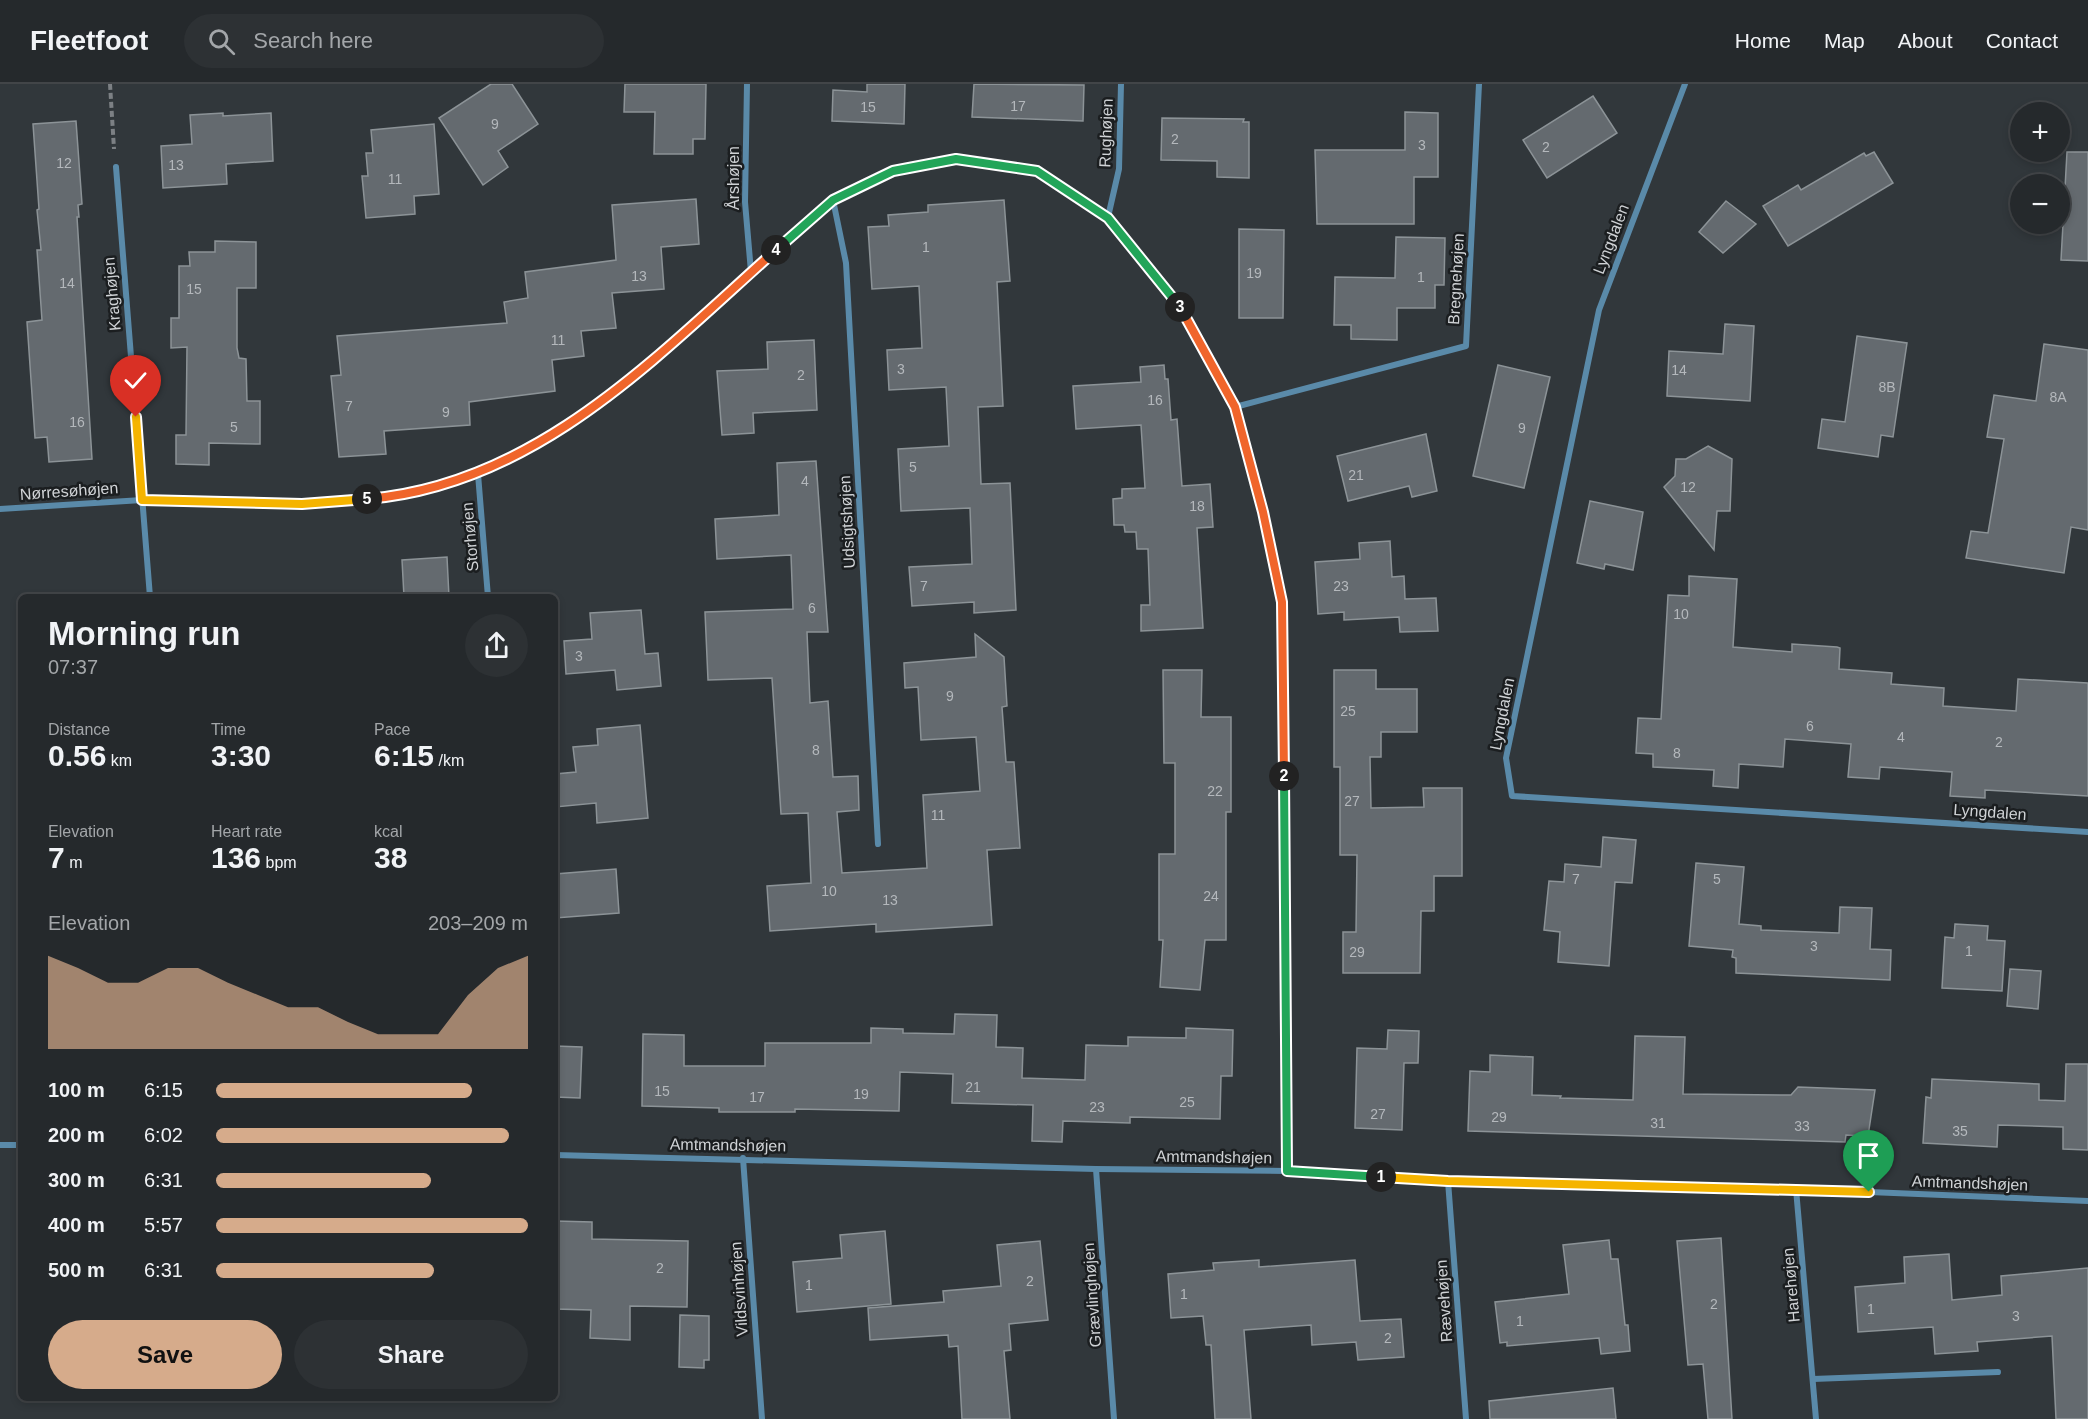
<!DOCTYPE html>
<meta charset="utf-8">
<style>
:root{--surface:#25292c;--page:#2d3134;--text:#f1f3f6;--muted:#a3a6a9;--line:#424548;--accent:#d6ab8b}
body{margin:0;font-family:Arial,sans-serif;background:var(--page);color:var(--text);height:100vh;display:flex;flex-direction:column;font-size:22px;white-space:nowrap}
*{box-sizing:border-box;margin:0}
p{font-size:20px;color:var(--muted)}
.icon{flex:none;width:33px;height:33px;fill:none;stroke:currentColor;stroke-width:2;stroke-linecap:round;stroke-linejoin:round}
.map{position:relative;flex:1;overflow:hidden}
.details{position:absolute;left:18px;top:510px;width:540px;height:807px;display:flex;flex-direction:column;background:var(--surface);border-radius:9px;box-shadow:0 3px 9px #0003,0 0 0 2px var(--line)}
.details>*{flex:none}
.fabs{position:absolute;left:2010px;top:18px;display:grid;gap:12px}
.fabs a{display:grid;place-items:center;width:60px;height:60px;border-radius:50%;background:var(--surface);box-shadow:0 3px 9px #0003,0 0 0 2px var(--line);font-size:30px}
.pin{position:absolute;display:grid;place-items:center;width:51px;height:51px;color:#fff;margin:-62px -26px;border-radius:50% 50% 50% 0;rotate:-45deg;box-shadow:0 0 6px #0007}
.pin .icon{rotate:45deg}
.km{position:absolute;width:30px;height:30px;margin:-15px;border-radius:50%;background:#222;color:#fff;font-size:16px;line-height:30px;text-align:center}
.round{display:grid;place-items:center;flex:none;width:63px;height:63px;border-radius:32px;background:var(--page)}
.overview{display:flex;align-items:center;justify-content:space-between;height:102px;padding:0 30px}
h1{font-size:33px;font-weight:600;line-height:45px}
.figures{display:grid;grid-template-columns:repeat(3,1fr);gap:9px;height:102px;padding:6px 30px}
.figures div{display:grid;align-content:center}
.figures b{font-size:30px;font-weight:600}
.figures small{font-size:16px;font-weight:400}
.figures p{font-size:16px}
.chart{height:168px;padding:12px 30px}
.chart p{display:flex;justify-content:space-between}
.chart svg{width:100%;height:108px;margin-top:6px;fill:var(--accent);opacity:.7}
.button{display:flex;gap:12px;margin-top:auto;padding:12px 30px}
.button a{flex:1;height:69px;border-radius:36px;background:var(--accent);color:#111;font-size:24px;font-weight:600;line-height:69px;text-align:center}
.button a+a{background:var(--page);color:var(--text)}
ul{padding:0 30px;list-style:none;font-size:20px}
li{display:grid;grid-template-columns:96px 72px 1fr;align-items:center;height:45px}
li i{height:15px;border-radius:8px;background:var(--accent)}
header{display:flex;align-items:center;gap:36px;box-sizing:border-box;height:84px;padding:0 30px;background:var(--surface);border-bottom:2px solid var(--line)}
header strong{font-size:28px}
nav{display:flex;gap:33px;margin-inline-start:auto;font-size:21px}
.search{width:420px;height:54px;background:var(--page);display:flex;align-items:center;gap:15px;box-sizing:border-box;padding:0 21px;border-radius:33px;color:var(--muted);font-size:22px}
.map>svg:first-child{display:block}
</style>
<header>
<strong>Fleetfoot</strong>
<div class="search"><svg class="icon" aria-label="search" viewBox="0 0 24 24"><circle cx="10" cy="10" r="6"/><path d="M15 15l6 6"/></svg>Search here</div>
<nav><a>Home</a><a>Map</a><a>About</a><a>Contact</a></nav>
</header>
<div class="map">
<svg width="2088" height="1335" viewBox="0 0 2088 1335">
<rect width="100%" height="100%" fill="#31373b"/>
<g fill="#646a6f" stroke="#8c9397" stroke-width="1.5">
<path d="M491 0H512L538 40 498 67 508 83 483 101 439 34Z"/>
<path d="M625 0H706L705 55H693V70H654L655 28H624Z"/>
<path d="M867 0H905L904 40 832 37 833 6 867 8Z"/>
<path d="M974 0 1084 1 1083 37 972 33Z"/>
<path d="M1593 12 1617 49 1547 94 1523 56Z"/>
<path d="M1405 28 1438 29V93H1414V140H1317L1315 66H1405Z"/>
<path d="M223 29V32L271 29 273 77 226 80 227 100 163 104 161 62 192 60 190 31Z"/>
<path d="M1162 34 1244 35 1243 38H1249V94L1217 93V77L1161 76Z"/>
<path d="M76 37 82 120 78 121 79 133H77L92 375 49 378 47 353 35 354 27 238 42 236 37 166H41L37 126 39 125 33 40Z"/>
<path d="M434 40 439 110 414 112 415 130 366 134 362 92H368L366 69H373L371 46Z"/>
<path d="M1874 68 1893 99 1788 162 1763 122 1798 101 1801 106 1864 69 1866 72Z"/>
<path d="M2067 68H2088V177L2061 176Z"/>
<path d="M696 115 699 160 661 163 664 205 612 209 616 244 581 247 584 272 552 276 555 307 469 318 470 341 384 347 386 370 339 373 331 292 341 291 337 252 507 239 504 218 528 214 525 188 616 176 612 121Z"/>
<path d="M1004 116 1010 197 997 198 1003 322 978 323 981 400 1010 399 1016 526 974 529V518L912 522 909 483 972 480 970 424 901 427 898 365 949 362 946 303 889 306 887 266 922 264 919 202 872 205 868 143 889 142 888 131 928 128V121Z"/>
<path d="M1726 117 1756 140 1723 169 1699 148Z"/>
<path d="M1239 145 1284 146 1283 234H1239Z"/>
<path d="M1396 153 1445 154 1444 201H1435V224H1397V256L1351 255V241H1334L1335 193 1395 194Z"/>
<path d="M215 157 256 158V204H237V264L239 274 246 275 247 317H260V360L209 359V381L176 380V351H186L187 263 171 264V234H179V182H190L189 168H215Z"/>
<path d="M1725 240 1754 242 1750 317 1667 312 1669 267 1723 270Z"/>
<path d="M1857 252 1907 259 1893 353 1881 351 1878 373 1818 364 1822 335 1845 338Z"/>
<path d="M814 256 817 326 753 329 754 349 722 351 717 287 768 285 767 258Z"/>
<path d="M2044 260 2088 266V446L2071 443 2064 489 1966 474 1971 447 1988 449 2004 355 1987 353 1994 311 2036 317Z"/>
<path d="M1164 281 1165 295H1168L1171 336 1177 335 1182 402 1210 400 1213 443 1197 444 1203 544 1141 547V521H1150L1148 465H1137L1136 448H1125L1124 441H1114L1113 415 1122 414V405L1145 404 1141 341 1076 345 1073 302 1141 298 1140 283Z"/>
<path d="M1498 281 1550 293 1524 404 1473 392Z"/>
<path d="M1426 350 1437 407 1412 413 1409 402 1348 417 1337 372Z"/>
<path d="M1708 362 1732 375 1730 427H1717L1714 466 1664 403 1675 392 1676 375H1686Z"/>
<path d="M816 377 828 548H807L810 619 828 617 833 693 858 692 859 726 837 728 842 789 927 784 923 711 980 707 976 653 921 656 918 603 905 604 904 579 976 573 975 550 1004 573 1007 622 1002 623 1006 678H1014L1020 764 987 766 992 841 876 848V840L770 847 767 802 811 799 808 729 781 730 772 594 708 596 705 528 793 525 791 471 717 475 715 435 779 431 777 379Z"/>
<path d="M1590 417 1643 428 1633 486 1605 480 1604 485 1577 479Z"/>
<path d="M1390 457 1392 493 1404 492 1405 515 1436 514 1438 547 1400 548 1399 533 1344 536V528L1318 530 1315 478 1360 475 1359 459Z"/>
<path d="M447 473 449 513H404L402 476Z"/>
<path d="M1689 492 1737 495 1733 563 1792 568V560L1837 563 1840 564 1839 585 1892 589 1891 600 1944 604 1943 622 2016 627 2018 595 2088 599V712L1985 706V714L1950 712 1952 688 1880 683 1879 695 1848 693 1851 660 1785 655 1783 683 1739 680 1738 704 1713 702 1714 686 1653 683V670L1636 669 1638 634 1661 635 1668 511 1689 512Z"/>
<path d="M641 526 645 570 658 569 661 602 617 606 615 586 566 590 564 557 592 555 590 529Z"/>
<path d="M1163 586H1202L1201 633H1231V728H1226V856H1205L1200 906 1160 903 1163 856H1159V770H1175V679H1164Z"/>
<path d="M1334 586H1376V605H1417V648H1381V673H1370L1371 724 1424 723 1423 704H1462V792H1434V827H1421L1420 889H1343V848H1356L1357 771H1340V683H1334Z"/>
<path d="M640 641 648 734 597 739 596 719 555 723V690L576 688 573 663 598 661 597 645Z"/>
<path d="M1603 753 1636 756 1632 799 1615 798 1609 882 1558 878 1560 848 1544 846 1549 797 1564 798 1565 780 1601 783Z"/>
<path d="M1696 779 1744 783 1739 840 1761 842V846L1839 849 1840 823 1872 824 1870 865 1891 866 1890 896 1736 889V874L1732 873 1733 866 1689 862Z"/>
<path d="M616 785 619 829 555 834V790Z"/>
<path d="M1955 840 1988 842 1987 856 2005 857 2002 907 1942 904 1945 853 1954 854Z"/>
<path d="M2010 885 2041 887 2038 925 2007 922Z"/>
<path d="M955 930 997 931 996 963 1023 964 1022 994 1085 996 1086 961 1128 962V953L1186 954V944L1233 946 1232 992H1221L1220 1035 1130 1033V1039L1063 1037 1062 1058 1032 1057 1033 1021 952 1019 953 990 900 988 899 1027 795 1025V1028H719V1024L642 1022 643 950 684 951V982H765V959H871V944L903 945V949L954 950Z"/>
<path d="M1388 946 1419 947 1418 979H1404L1402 1046 1355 1044 1357 964 1387 965Z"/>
<path d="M1635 952 1685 953 1683 1010 1791 1011 1798 1003 1875 1006 1868 1052 1846 1051 1845 1058 1468 1047 1470 987 1490 988V971L1533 973 1532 1011 1561 1012 1560 1014 1633 1016Z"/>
<path d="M555 962 582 963 580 1014 555 1013Z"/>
<path d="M2066 980H2088V1066L2063 1065V1043L1998 1041 1997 1063 1923 1059 1926 1013 1931 1014 1932 995 2039 1000V1016L2065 1017Z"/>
<path d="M555 1137 592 1138V1155L688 1157 687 1223 630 1222V1256L590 1254 591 1226 555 1225Z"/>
<path d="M885 1147 891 1220 797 1228 793 1178 842 1174 840 1151Z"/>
<path d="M1721 1154 1732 1335H1708L1703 1280 1688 1281 1677 1157Z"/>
<path d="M1609 1156 1611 1175H1618L1625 1241H1628L1630 1267 1601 1270 1599 1254 1507 1262V1258L1500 1259 1495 1218 1569 1210 1563 1161Z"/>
<path d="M1040 1157 1048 1236 1009 1240 1011 1266 1004 1267 1010 1335H962L958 1262 949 1263 948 1251 870 1256 868 1224 944 1218 943 1207 1001 1202 997 1161Z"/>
<path d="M1949 1170 1952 1216 2002 1211 2001 1192 2088 1184V1335H2056L2052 1252 1977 1258 1978 1267 1935 1270 1933 1243 1858 1248 1855 1203 1905 1199 1904 1173Z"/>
<path d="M1259 1176V1183L1355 1176 1360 1237 1401 1235 1404 1273 1358 1276 1356 1258 1312 1261 1311 1241 1244 1246 1251 1335H1215L1211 1261H1206L1203 1232 1171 1234 1168 1190 1214 1186 1213 1179Z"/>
<path d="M680 1231 709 1232V1276H704V1284L679 1283Z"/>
<path d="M1613 1304 1616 1335H1490L1489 1317Z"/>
</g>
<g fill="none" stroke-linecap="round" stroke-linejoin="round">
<path stroke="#7c8084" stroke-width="4" stroke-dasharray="6 3" stroke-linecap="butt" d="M110 0 114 65"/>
<g stroke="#5a8aa9" stroke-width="6">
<path d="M747 0 745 118 751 188"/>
<path d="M1685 0 1599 226 1506 674 1512 712 2088 748"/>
<path d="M116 83 150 513"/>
<path d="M833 116 846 179 878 760"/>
<path d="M1108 133 1119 85 1121 0"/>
<path d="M1235 323 1466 262 1479 0"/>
<path d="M478 390 488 513"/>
<path d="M0 425 142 416 302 420 387 413 478 390 545 357 613 310 833 116 893 87 956 74 1037 87 1108 133 1180 223 1235 323 1263 428 1282 518 1287 1087"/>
<path d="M0 1061H21"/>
<path d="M555 1071 1096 1085 1287 1087 1448 1097 1796 1105 2088 1117"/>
<path d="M743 1074 762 1335"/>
<path d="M1096 1085 1114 1335"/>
<path d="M1448 1097 1466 1335"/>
<path d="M1796 1105 1816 1335"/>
<path d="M1813 1295 1998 1288"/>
</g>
</g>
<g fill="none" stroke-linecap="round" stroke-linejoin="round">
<defs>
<path id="split-1" d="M1381 1093 1448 1097 1869 1108"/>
<path id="split-2" d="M1284 692 1287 1087 1381 1093"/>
<path id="split-3" d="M1180 223 1235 323 1263 428 1282 518 1284 692"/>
<path id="split-4" d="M776 166 833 116 893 87 956 75 1037 87 1108 134 1180 223"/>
<path id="split-5" d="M367 415C536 401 656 273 776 166"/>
<path id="split-6" d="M136 333 142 416 302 420 367 415"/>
</defs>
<use href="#split-1" stroke="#fff" stroke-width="12"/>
<use href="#split-2" stroke="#fff" stroke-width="12"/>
<use href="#split-3" stroke="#fff" stroke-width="12"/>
<use href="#split-4" stroke="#fff" stroke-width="12"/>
<use href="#split-5" stroke="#fff" stroke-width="12"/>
<use href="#split-6" stroke="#fff" stroke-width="12"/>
<use href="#split-1" stroke="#f5b400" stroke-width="8"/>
<use href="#split-2" stroke="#22a559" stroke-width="8"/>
<use href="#split-3" stroke="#f0652b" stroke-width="8"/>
<use href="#split-4" stroke="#22a559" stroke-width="8"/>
<use href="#split-5" stroke="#f0652b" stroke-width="8"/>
<use href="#split-6" stroke="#f5b400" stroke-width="8"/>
</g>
<g text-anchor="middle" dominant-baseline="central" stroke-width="5" stroke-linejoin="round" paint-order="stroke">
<g font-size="14" fill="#b4b8bc">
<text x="1018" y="22">17</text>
<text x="868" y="23">15</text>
<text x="495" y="40">9</text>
<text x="1175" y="55">2</text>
<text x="1422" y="61">3</text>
<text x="1546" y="63">2</text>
<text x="64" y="79">12</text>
<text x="176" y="81">13</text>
<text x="395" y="95">11</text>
<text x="926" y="163">1</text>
<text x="1254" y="189">19</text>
<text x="639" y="192">13</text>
<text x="1421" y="193">1</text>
<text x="67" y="199">14</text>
<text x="194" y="205">15</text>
<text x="558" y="256">11</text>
<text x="901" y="285">3</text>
<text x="1679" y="286">14</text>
<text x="801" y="291">2</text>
<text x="1887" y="303">8B</text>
<text x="2058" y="313">8A</text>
<text x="1155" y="316">16</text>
<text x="349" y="322">7</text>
<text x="446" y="328">9</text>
<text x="77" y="338">16</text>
<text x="234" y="343">5</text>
<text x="1522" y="344">9</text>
<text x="913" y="383">5</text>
<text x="1356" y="391">21</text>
<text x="805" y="397">4</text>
<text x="1688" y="403">12</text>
<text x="1197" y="422">18</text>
<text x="924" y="502">7</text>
<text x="1341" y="502">23</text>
<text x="812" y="524">6</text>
<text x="1681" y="530">10</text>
<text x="579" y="572">3</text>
<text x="950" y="612">9</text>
<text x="1348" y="627">25</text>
<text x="1810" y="642">6</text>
<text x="1901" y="653">4</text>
<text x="1999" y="658">2</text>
<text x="816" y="666">8</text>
<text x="1677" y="669">8</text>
<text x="1215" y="707">22</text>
<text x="1352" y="717">27</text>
<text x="938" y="731">11</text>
<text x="1576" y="795">7</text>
<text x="1717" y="795">5</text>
<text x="829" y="807">10</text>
<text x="1211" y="812">24</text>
<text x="890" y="816">13</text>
<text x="1814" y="862">3</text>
<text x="1969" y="867">1</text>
<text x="1357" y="868">29</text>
<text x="973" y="1003">21</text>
<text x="662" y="1007">15</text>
<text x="861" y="1010">19</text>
<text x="757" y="1013">17</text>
<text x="1187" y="1018">25</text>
<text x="1097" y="1023">23</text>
<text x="1378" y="1030">27</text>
<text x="1499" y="1033">29</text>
<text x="1658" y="1039">31</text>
<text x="1802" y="1042">33</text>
<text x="1960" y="1047">35</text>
<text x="660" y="1184">2</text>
<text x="1030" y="1197">2</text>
<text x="809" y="1201">1</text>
<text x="1184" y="1210">1</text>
<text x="1714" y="1220">2</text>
<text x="1871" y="1225">1</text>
<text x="2016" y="1232">3</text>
<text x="1520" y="1237">1</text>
<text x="1388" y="1254">2</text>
</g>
<g font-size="16" fill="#cfd2d5" stroke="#1b1e20">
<text transform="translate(1106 49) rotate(-88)">Rughøjen</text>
<text transform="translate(733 94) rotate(-90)">Årshøjen</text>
<text transform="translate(1611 155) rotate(-69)">Lyngdalen</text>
<text transform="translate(1456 195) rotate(-87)">Bregnehøjen</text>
<text transform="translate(112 210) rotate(-95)">Kraghøjen</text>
<text transform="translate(69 407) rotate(-4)">Nørresøhøjen</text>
<text transform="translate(847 438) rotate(-93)">Udsigtshøjen</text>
<text transform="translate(470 453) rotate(-95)">Storhøjen</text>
<text transform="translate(1502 630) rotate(-79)">Lyngdalen</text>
<text transform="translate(1990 728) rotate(4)">Lyngdalen</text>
<text transform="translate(728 1061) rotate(1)">Amtmandshøjen</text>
<text transform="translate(1214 1073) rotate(1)">Amtmandshøjen</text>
<text transform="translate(1970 1099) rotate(2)">Amtmandshøjen</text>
<text transform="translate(1791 1201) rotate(-95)">Harehøjen</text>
<text transform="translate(739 1205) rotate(-94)">Vildsvinhøjen</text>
<text transform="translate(1092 1211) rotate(-94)">Grævlinghøjen</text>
<text transform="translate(1444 1217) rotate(-94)">Rævehøjen</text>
</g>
</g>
</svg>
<div class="fabs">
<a>+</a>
<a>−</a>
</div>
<div class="pin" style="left:1869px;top:1108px;background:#1e9e55"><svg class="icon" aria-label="arrive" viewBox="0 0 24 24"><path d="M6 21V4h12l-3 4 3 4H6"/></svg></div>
<div class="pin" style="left:136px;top:333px;background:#d93025"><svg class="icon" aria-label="check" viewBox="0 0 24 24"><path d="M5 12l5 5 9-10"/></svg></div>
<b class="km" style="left:1381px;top:1093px">1</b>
<b class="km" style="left:1284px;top:692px">2</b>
<b class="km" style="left:1180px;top:223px">3</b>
<b class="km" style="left:776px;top:166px">4</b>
<b class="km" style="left:367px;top:415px">5</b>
<section class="details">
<div class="overview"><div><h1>Morning run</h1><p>07:37</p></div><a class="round"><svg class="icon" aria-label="share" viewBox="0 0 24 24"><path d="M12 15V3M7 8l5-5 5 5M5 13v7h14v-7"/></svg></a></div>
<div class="figures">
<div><p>Distance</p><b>0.56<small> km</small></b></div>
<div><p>Time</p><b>3:30</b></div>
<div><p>Pace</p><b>6:15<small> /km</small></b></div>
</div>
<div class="figures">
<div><p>Elevation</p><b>7<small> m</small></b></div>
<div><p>Heart rate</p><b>136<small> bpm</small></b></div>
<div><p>kcal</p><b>38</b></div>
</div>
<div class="chart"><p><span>Elevation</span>203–209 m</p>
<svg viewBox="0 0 160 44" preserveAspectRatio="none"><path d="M0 44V6L10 11L20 17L30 17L40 11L50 11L60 17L70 22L80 27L90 27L100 33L110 38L120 38L130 38L140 22L150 11L160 6V44z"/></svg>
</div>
<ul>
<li><b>100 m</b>6:15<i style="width:82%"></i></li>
<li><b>200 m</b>6:02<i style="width:94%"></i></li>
<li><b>300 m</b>6:31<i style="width:69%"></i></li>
<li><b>400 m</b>5:57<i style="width:100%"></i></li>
<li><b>500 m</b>6:31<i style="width:70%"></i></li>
</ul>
<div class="button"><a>Save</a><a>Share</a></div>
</section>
</div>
